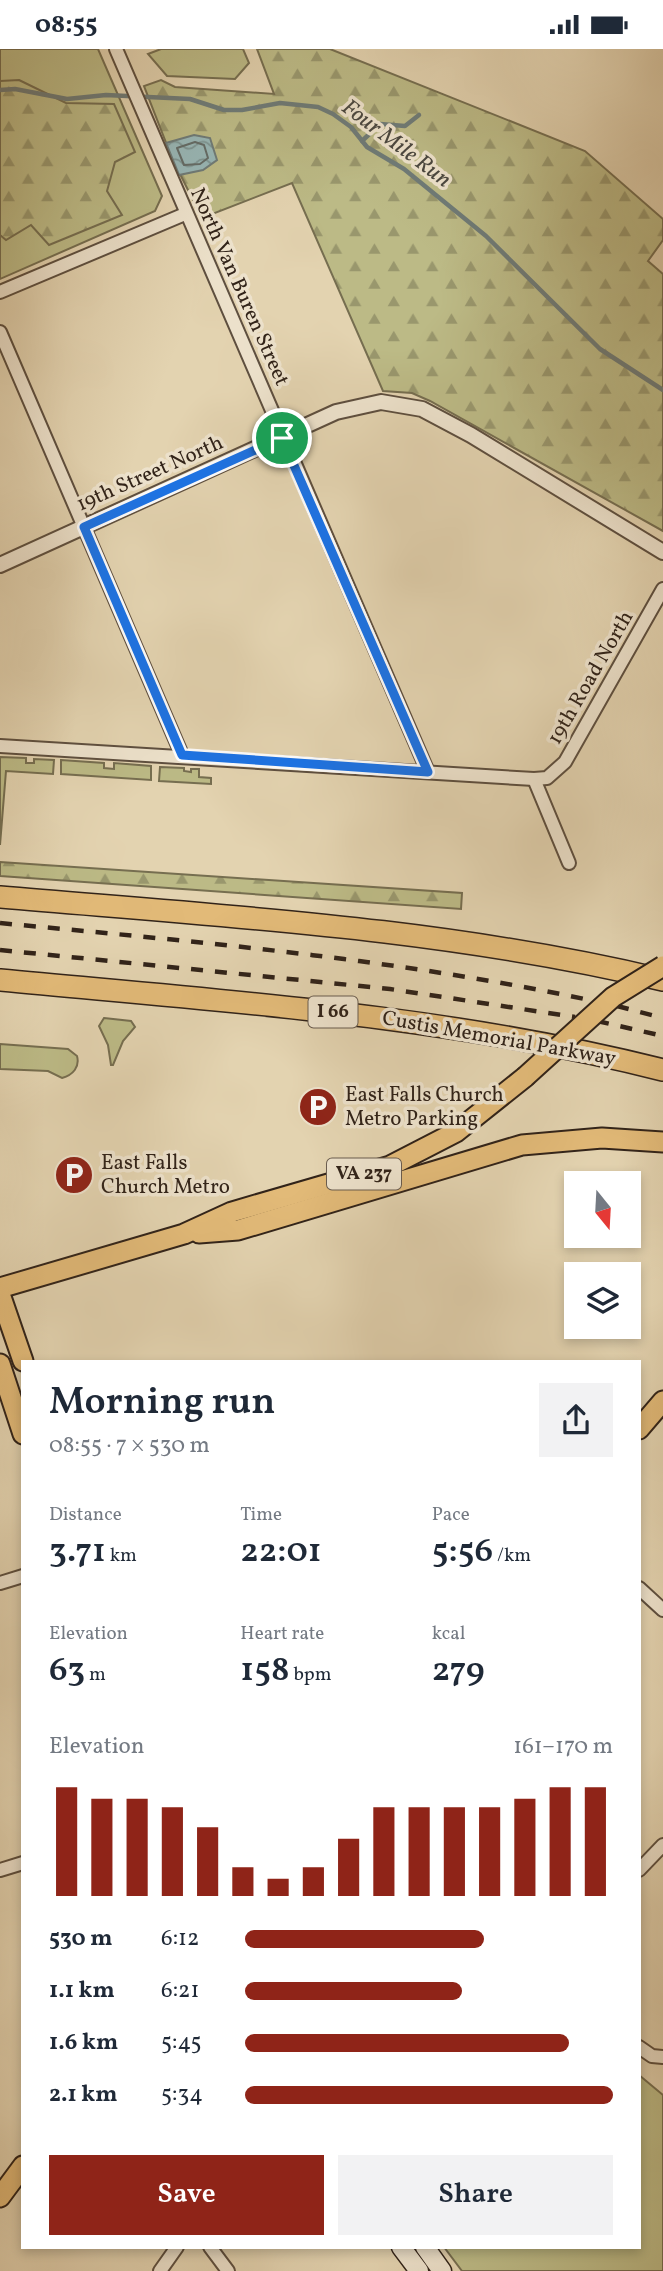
<!DOCTYPE html>
<meta charset="utf-8">
<style>
:root{--surface:#fff;--page:#f2f2f3;--text:#1f2937;--muted:#747a83;--accent:#8f2418}
body{margin:0;font-family:Vollkorn,serif;background:var(--page);color:var(--text);height:100vh;display:flex;flex-direction:column;font-size:26px;white-space:nowrap}
*{box-sizing:border-box;margin:0}
p{font-size:23px;color:var(--muted)}
.icon{flex:none;width:38px;height:38px;fill:none;stroke:currentColor;stroke-width:2;stroke-linecap:round;stroke-linejoin:round}
.map{position:relative;flex:1;overflow:hidden}
.drawer{position:absolute;left:21px;top:1311px;width:620px;height:889px;display:flex;flex-direction:column;background:var(--surface);border-radius:0px;box-shadow:0 4px 10px #0003}
.drawer>*{flex:none}
.needle{width:46px;rotate:162deg}
.controls{position:absolute;left:564px;top:1122px;display:grid;gap:14px}
.controls a{display:grid;place-items:center;width:77px;height:77px;border-radius:0px;background:var(--surface);box-shadow:0 4px 10px #0003;font-size:35px}
.pin{position:absolute;display:grid;place-items:center;width:60px;height:60px;color:#fff;margin:-30px;border:4px solid #fff;border-radius:50%;box-shadow:0 2px 7px #0007}
.round{display:grid;place-items:center;flex:none;width:74px;height:74px;border-radius:0px;background:var(--page)}
.overview{display:flex;align-items:center;justify-content:space-between;height:119px;padding:0 28px}
h1{font-size:38px;font-weight:600;line-height:52px}
.metrics{display:grid;grid-template-columns:repeat(3,1fr);gap:10px;height:119px;padding:7px 28px}
.metrics div{display:grid;align-content:center}
.metrics b{font-size:35px;font-weight:600}
.metrics small{font-size:19px;font-weight:400}
.metrics p{font-size:19px}
.chart{height:196px;padding:14px 28px}
.chart p{display:flex;justify-content:space-between}
.chart svg{width:100%;height:126px;margin-top:7px;stroke:var(--accent);stroke-width:6}
.primary-button{display:flex;gap:14px;margin-top:auto;padding:14px 28px}
.primary-button a{flex:1;height:80px;border-radius:0px;background:var(--accent);color:#fff;font-size:28px;font-weight:600;line-height:80px;text-align:center}
.primary-button a+a{background:var(--page);color:var(--text)}
ul{padding:0 28px;list-style:none;font-size:23px}
li{display:grid;grid-template-columns:112px 84px 1fr;align-items:center;height:52px}
li i{height:18px;border-radius:9px;background:var(--accent)}
.status{display:flex;justify-content:space-between;align-items:center;height:49px;padding:0 35px;background:var(--surface);direction:ltr}
.status svg{height:19px;fill:currentColor}
.map>svg:first-child{display:block}
</style>
<div class="status"><b>08:55</b><svg viewBox="0 0 49 12"><path d="M0 12V9h3v3zM5 12V6h3v6zM10 12V3h3v9zM15 12V0h3v12zM26 1h20v11H26zM47 4h2v5h-2z"/></svg></div>
<div class="map">
<svg width="663" height="2222" viewBox="0 0 663 2222">
<defs>
<pattern id="forest-firs" width="22" height="20" patternUnits="userSpaceOnUse" patternTransform="scale(1.75)"><rect width="22" height="20" fill="#bcba86"/><path d="M5 1l3.5 6h-7zM16 11l3.5 6h-7z" fill="#99976d"/></pattern>
<pattern id="water-waves" width="16" height="10" patternUnits="userSpaceOnUse" patternTransform="scale(1.75)"><rect width="16" height="10" fill="#98b6b5"/><path d="M0 5q4-4 8 0t8 0" fill="none" stroke="#7d9492"/></pattern>
</defs>
<rect width="100%" height="100%" fill="#e3d3b0"/>
<filter id="stains"><feTurbulence type="fractalNoise" baseFrequency=".00286" numOctaves="4"/><feColorMatrix values="0 0 0 0 .2 0 0 0 0 .09 0 0 0 0 .02 0 0 0 .5 -.17"/></filter>
<radialGradient id="worn" r=".72"><stop offset=".6" stop-color="#630" stop-opacity="0"/><stop offset="1" stop-color="#630" stop-opacity=".3"/></radialGradient>
<g fill="#bcba86" stroke="#766e50" stroke-width="2">
<path d="M0 0H98L162 147 155 162 0 230Z"/>
<path d="M161 0H243L249 14 235 30 167 27 148 5Z"/>
<path d="M0 708 26 709V714H34V710L54 711 53 725 6 722 0 796Z"/>
<path d="M61 711 104 714V719L114 720V714L151 717V731L61 725Z"/>
<path d="M160 718 184 719V722L191 723V720H199V728L211 729V735L159 732Z"/>
<path d="M104 969 131 972 135 978 123 992 113 1016H111L108 996 99 977Z"/>
<path d="M0 995 68 1000 77 1007C80 1018 73 1026 62 1029L48 1022 0 1020Z"/>
<path d="M639 2026 663 2046V2222H462L444 2198H639Z"/>
</g>
<g fill="url(#forest-firs)" stroke="#766e50" stroke-width="2">
<path d="M257 0H330L585 102 663 170V191L648 212 663 225V482L430 352 412 344 383 342 292 134 202 169 172 109 144 37 161 31 175 38 274 45Z"/>
<path d="M19 31 66 54 114 55 135 103 115 113 107 142 122 166 49 196 31 176 6 191 0 186V32Z"/>
<path d="M0 813 462 844 461 860 0 827Z"/>
</g>
<path fill="url(#water-waves)" stroke="#6f7b77" stroke-width="2" d="M194 86 210 89 217 111 203 121 179 126 166 94Z"/>
<g fill="none" stroke-linecap="round" stroke-linejoin="round">
<path stroke="#646c67" stroke-width="2" d="M195 93 204 96 208 109 200 115 184 116 177 99Z"/>
<g stroke="#6f7b77" stroke-width="4.5">
<path d="M0 41 15 40 67 50 106 46 190 50 224 61H242L280 54 318 58 333 65 351 78 367 98 404 120 486 187 600 300 663 341"/>
<path d="M362 92 380 75 405 77 419 66"/>
</g>
<defs>
<g id="minor">
<path d="M116 0 428 723"/>
<path d="M0 243 185 165"/>
<path d="M0 283 182 706"/>
<path d="M0 697 534 730 547 729 565 713 663 540"/>
<path d="M534 730 569 814"/>
<path d="M0 1534 23 1527"/>
<path d="M639 1539 663 1561"/>
<path d="M0 1821 23 1814"/>
<path d="M639 1821 663 1796"/>
<path d="M639 1998 652 2007 663 2008"/>
<path d="M210 2198 228 2222"/>
<path d="M160 2222 177 2198"/>
</g>
<path id="tertiary" d="M0 516 336 363 381 353 422 360 471 386 663 503"/>
<g id="secondary">
<path d="M401 2198 419 2222"/>
<path d="M425 2198 442 2222"/>
</g>
<g id="primary">
<path d="M199 1184 238 1181 522 1096 602 1089 663 1093"/>
<path d="M0 1239 184 1185 232 1163 390 1117 456 1083 525 1028"/>
<path d="M0 1245 23 1312"/>
<path d="M0 1315 23 1385"/>
<path d="M639 1380 663 1352"/>
<path d="M0 2148 23 2117"/>
</g>
<g id="motorway">
<path d="M0 848C222 867 446 879 663 931"/>
<path d="M0 931C222 952 446 966 663 1021"/>
</g>
</defs>
<use href="#minor" stroke="#5e4f3f" stroke-width="16"/>
<use href="#tertiary" stroke="#5e4f3f" stroke-width="18"/>
<use href="#secondary" stroke="#312319" stroke-width="21"/>
<use href="#primary" stroke="#312319" stroke-width="23"/>
<use href="#motorway" stroke="#312319" stroke-width="24"/>
<use href="#minor" stroke="#ede2cc" stroke-width="12"/>
<use href="#tertiary" stroke="#ede2cc" stroke-width="14"/>
<use href="#secondary" stroke="#ede2cc" stroke-width="18"/>
<use href="#primary" stroke="#e2ba78" stroke-width="19"/>
<use href="#motorway" stroke="#e2ba78" stroke-width="21"/>
<g stroke="#312319" stroke-width="4.5" stroke-dasharray="12 12" stroke-linecap="butt">
<path d="M0 874C199 893 398 910 594 952"/>
<path d="M0 901 390 940 575 968"/>
<path d="M617 957 663 969"/>
<path d="M597 972 663 987"/>
</g>
<defs>
<path id="primary-bridge" d="M525 1028 613 948 663 917"/>
</defs>
<use href="#primary-bridge" stroke="#312319" stroke-width="23" stroke-linecap="butt"/>
<use href="#primary-bridge" stroke="#e2ba78" stroke-width="19"/>
</g>
<g fill="none" stroke-linecap="round" stroke-linejoin="round">
<defs>
<path id="route" d="M282 389 428 723 182 706 84 478Z"/>
</defs>
<use href="#route" stroke="#fff" stroke-width="14"/>
<use href="#route" stroke="#1a73e8" stroke-width="9"/>
</g>
<defs>
<symbol id="parking-disc" viewBox="-11 -11 22 22"><circle r="9.5" fill="#8f2418" stroke="#ede2cc"/><path d="M-3.5-5.5H1a3.5 3.5 0 0 1 0 7H-1V5.5H-3.5ZM-1-3.4V-.6H.8a1.4 1.4 0 0 0 0-2.8Z" fill="#fff"/></symbol>
</defs>
<g fill-rule="evenodd">
<use href="#parking-disc" x="296" y="1036" width="44" height="44"/>
<use href="#parking-disc" x="52" y="1104" width="44" height="44"/>
</g>
<g text-anchor="middle" dominant-baseline="central" stroke-width="7" stroke-linejoin="round" paint-order="stroke">
<g fill="#ede2cc" stroke="#695c4f" stroke-width="2">
<rect x="308.5" y="947.5" width="49" height="31" rx="5"/>
<rect x="327" y="1109.5" width="74" height="31" rx="5"/>
</g>
<g font-size="19" font-weight="bold" fill="#312319">
<text x="333" y="963">I 66</text>
<text x="364" y="1125">VA 237</text>
</g>
<g font-size="21" fill="#312319" stroke="#ede2cc">
<text transform="translate(239 238) rotate(66)">North Van Buren Street</text>
<text transform="translate(150 425) rotate(-24)">19th Street North</text>
<text transform="translate(591 629) rotate(-60)">19th Road North</text>
<text transform="translate(499 990) rotate(10)">Custis Memorial Parkway</text>
</g>
<g font-size="21" fill="#312319" stroke="#ede2cc" text-anchor="start">
<text x="345" y="1046">East Falls Church<tspan x="345" dy="24">Metro Parking</tspan></text>
<text x="101" y="1114">East Falls<tspan x="101" dy="24">Church Metro</tspan></text>
</g>
<g font-size="23" font-style="italic" fill="#4b4840" stroke="#ede2cc">
<text transform="translate(396 95) rotate(37)">Four Mile Run</text>
</g>
</g>
<rect width="100%" height="100%" filter="url(#stains)"/>
<rect width="100%" height="100%" fill="url(#worn)"/>
</svg>
<div class="controls">
<a><svg class="needle" viewBox="-14 -14 28 28"><path d="M0-13l5 13h-10z" fill="#e53935"/><path d="M0 13l5-13h-10z" fill="#747a83"/></svg></a>
<a><svg class="icon" aria-label="layers" viewBox="0 0 24 24"><path d="M12 4l9 5-9 5-9-5zM3 14l9 5 9-5"/></svg></a>
</div>
<div class="pin" style="left:282px;top:389px;background:#1e9e55"><svg class="icon" aria-label="arrive" viewBox="0 0 24 24"><path d="M6 21V4h12l-3 4 3 4H6"/></svg></div>
<section class="drawer">
<div class="overview"><div><h1>Morning run</h1><p>08:55 · 7 × 530 m</p></div><a class="round"><svg class="icon" aria-label="share" viewBox="0 0 24 24"><path d="M12 15V3M7 8l5-5 5 5M5 13v7h14v-7"/></svg></a></div>
<div class="metrics">
<div><p>Distance</p><b>3.71<small> km</small></b></div>
<div><p>Time</p><b>22:01</b></div>
<div><p>Pace</p><b>5:56<small> /km</small></b></div>
</div>
<div class="metrics">
<div><p>Elevation</p><b>63<small> m</small></b></div>
<div><p>Heart rate</p><b>158<small> bpm</small></b></div>
<div><p>kcal</p><b>279</b></div>
</div>
<div class="chart"><p><span>Elevation</span>161–170 m</p>
<svg viewBox="0 0 160 44" preserveAspectRatio="none"><path d="M5 44V6M15 44V10M25 44V10M35 44V13M45 44V20M55 44V34M65 44V38M75 44V34M85 44V24M95 44V13M105 44V13M115 44V13M125 44V13M135 44V10M145 44V6M155 44V6"/></svg>
</div>
<ul>
<li><b>530 m</b>6:12<i style="width:65%"></i></li>
<li><b>1.1 km</b>6:21<i style="width:59%"></i></li>
<li><b>1.6 km</b>5:45<i style="width:88%"></i></li>
<li><b>2.1 km</b>5:34<i style="width:100%"></i></li>
</ul>
<div class="primary-button"><a>Save</a><a>Share</a></div>
</section>
</div>
